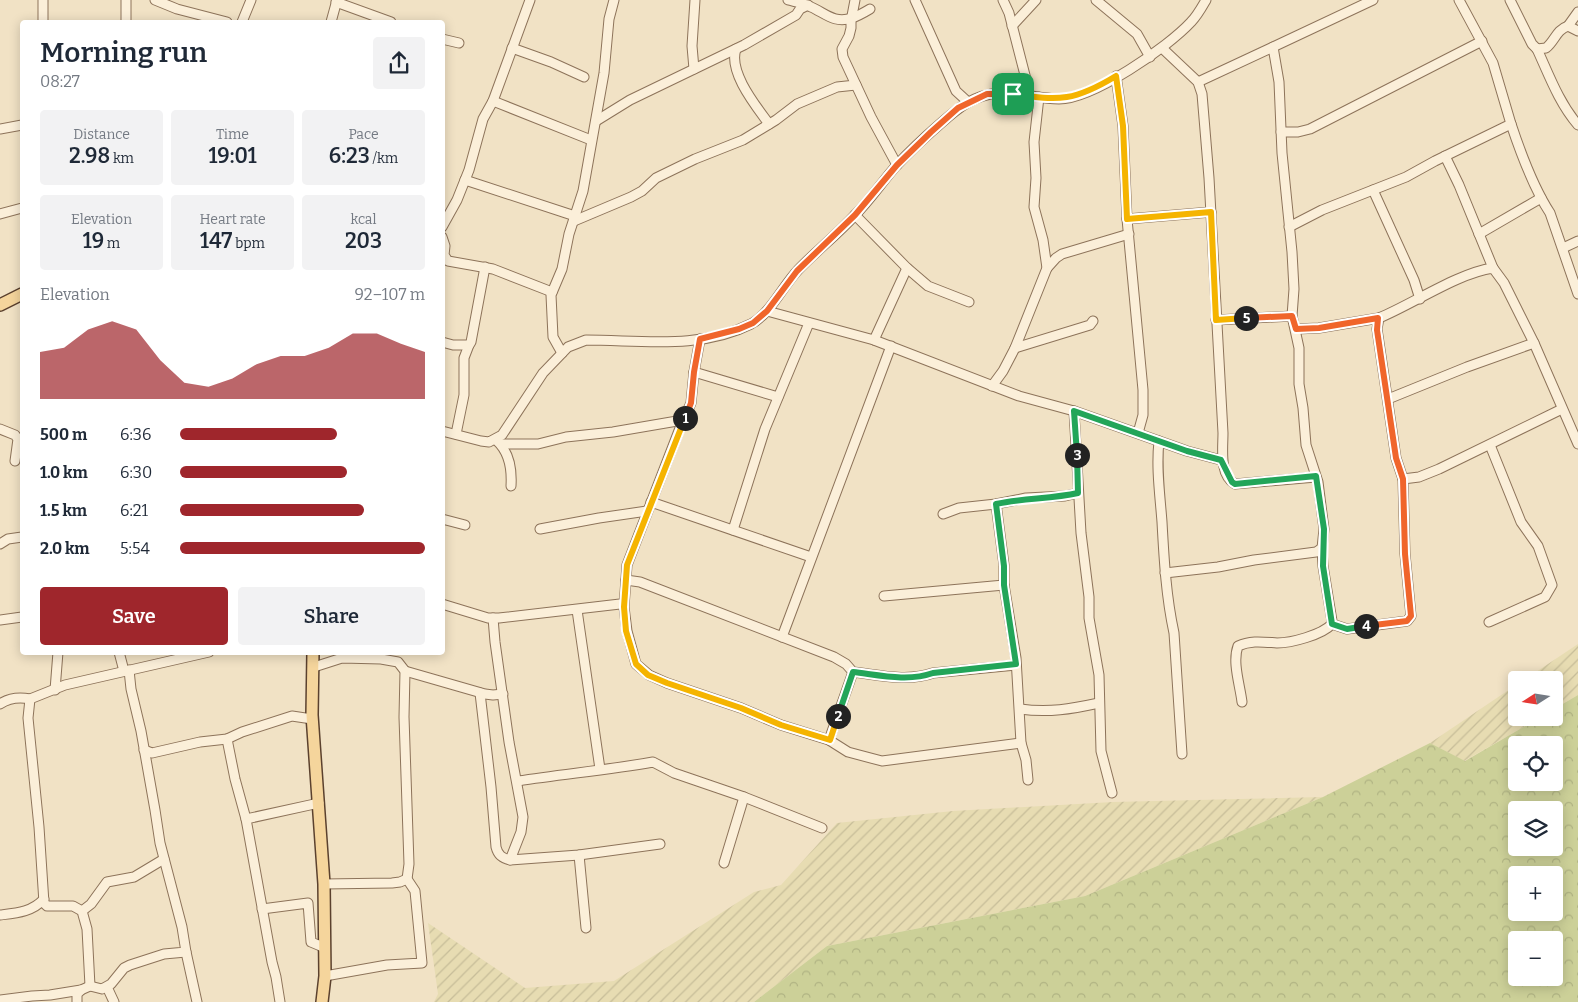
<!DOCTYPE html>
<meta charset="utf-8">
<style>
:root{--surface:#fff;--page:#f2f2f3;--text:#1f2937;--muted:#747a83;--accent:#9f262c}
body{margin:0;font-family:Bitter,serif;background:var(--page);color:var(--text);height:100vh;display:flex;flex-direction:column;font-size:19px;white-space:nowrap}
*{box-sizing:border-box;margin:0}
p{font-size:16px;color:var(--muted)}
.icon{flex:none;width:28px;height:28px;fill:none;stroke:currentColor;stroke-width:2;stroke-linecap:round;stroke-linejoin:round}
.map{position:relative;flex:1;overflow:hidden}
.side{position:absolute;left:20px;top:20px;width:425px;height:635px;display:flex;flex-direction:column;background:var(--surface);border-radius:5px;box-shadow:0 2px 12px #0003}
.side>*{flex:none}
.needle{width:32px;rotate:258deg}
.buttons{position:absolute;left:1508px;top:671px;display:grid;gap:10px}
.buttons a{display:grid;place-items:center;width:55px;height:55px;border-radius:5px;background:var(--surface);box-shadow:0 2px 12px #0003;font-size:25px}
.pin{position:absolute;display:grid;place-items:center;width:42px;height:42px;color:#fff;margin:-21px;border-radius:10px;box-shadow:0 2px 8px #0006}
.km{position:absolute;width:25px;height:25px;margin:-12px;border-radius:50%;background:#222;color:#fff;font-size:14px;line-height:25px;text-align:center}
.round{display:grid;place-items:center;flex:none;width:52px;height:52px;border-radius:5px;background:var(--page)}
.headline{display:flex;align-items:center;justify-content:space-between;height:85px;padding:0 20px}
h1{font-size:28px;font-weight:600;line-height:38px}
.metrics{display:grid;grid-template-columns:repeat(3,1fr);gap:8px;height:85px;padding:5px 20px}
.metrics div{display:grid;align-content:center;border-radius:5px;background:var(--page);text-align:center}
.metrics b{font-size:21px;font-weight:600}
.metrics small{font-size:14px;font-weight:400}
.metrics p{font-size:14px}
.chart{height:140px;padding:10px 20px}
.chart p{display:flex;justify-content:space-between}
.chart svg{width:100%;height:90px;margin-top:5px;fill:var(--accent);opacity:.7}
.button{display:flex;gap:10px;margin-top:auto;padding:10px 20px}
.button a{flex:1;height:58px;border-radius:5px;background:var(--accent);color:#fff;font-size:20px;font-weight:600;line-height:58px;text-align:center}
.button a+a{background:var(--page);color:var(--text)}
ul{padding:0 20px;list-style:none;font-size:16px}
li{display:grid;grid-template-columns:80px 60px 1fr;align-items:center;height:38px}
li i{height:12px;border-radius:6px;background:var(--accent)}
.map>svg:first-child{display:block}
</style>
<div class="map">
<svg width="1578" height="1002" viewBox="0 0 1578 1002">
<defs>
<pattern id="farmland-furrows" width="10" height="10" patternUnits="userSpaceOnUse" patternTransform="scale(1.25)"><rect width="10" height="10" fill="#e7dcb2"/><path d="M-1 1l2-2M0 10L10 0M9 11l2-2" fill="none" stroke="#c7bd99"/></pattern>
<pattern id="forest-crowns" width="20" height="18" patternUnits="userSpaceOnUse" patternTransform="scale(1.25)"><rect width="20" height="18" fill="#ccd098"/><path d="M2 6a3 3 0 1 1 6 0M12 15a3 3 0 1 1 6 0" fill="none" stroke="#b0b383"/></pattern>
</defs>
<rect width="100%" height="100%" fill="#f1e2c5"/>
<g fill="url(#farmland-furrows)">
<path d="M1578 644V695L1554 709V680H1524Z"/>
<path d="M1516 685V718H1539L1464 761 1430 743Z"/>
<path d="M1323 797 1085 896 827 946 754 1002H434L438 994 428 923 525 988 614 981 754 892 781 885 837 823 953 811 1113 802Z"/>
</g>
<path fill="url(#forest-crowns)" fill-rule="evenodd" d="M1578 695V1002H754L827 946 1085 896 1323 797 1430 743 1465 761 1539 718H1554V709ZM1516 745H1554V782H1516ZM1516 810H1554V848H1516ZM1516 875H1554V912H1516ZM1516 940H1554V978H1516Z"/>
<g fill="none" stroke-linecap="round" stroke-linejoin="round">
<defs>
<g id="minor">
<path d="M155 0 177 9 227 22"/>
<path d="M788 0C796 2 804 3 811 7 825 13 834 24 852 18 858 16 865 12 870 9"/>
<path d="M855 0 851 21V28L849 36 842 49 843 57 871 117 897 165"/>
<path d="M915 0 956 91 968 102"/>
<path d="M1003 0 1009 13 1026 79V96"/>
<path d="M1096 0 1137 34 1150 57"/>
<path d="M1510 0 1532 44 1537 49 1546 48C1555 41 1556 30 1568 26L1578 31"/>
<path d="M336 2 391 22"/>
<path d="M43 22V0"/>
<path d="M126 22V0"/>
<path d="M242 22 251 0"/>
<path d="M331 22 337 0"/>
<path d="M1012 26 1036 0"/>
<path d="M1568 26 1578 12"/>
<path d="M442 39 459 43"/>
<path d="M1273 47 1373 0"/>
<path d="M512 48 551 62 584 77"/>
<path d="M1162 48 1198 82 1202 94 1209 178 1223 433C1223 449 1219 475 1235 484L1316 477"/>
<path d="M736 49C728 72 756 106 769 124"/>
<path d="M1537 49C1549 75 1559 103 1578 125"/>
<path d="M694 69 692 46 695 0"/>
<path d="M1116 76 1123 126 1127 219 1143 390V415L1138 433"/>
<path d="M1198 82 1273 47 1279 82 1282 153 1292 252 1294 289 1292 316 1299 348V384L1303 408 1306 445 1318 482 1324 529 1322 548 1323 566 1332 621V624C1322 635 1291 643 1277 643 1263 642 1251 640 1238 646 1232 662 1240 685 1242 702"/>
<path d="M493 101 591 140"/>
<path d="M596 121 630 100 744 45 796 15 800 9 808 5"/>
<path d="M1511 124C1521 154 1533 187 1550 213L1578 294"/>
<path d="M0 129 22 125"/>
<path d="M1281 132H1298L1310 129 1482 41"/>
<path d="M1445 156 1459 185 1493 268"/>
<path d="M465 180 575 216"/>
<path d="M1373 190 1414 280 1420 299"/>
<path d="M0 214 22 208"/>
<path d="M855 215 907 268 928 286 969 302"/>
<path d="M1127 219 1211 212"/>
<path d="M574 221 631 197 642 191 656 178 695 159 743 140 776 120 797 104 837 87 856 85"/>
<path d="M442 227 457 200 469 170 483 119 493 101 530 0"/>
<path d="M1289 227 1322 210 1406 177 1435 161 1511 124 1493 63 1459 0"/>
<path d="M1479 234 1541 198"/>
<path d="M442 237 445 246 444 255 448 261 493 269 552 292"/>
<path d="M1563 248 1578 241"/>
<path d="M1047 268 1056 258 1062 254 1129 234"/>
<path d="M767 311 874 340 1019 396 1074 411 1187 451 1221 460"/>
<path d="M1216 320 1292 316"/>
<path d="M1296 329 1319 328 1379 318"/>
<path d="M700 339 694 372 691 403 680 428 627 565 624 607 627 631 636 664 649 675 667 683 741 708 781 725 829 740 848 752 882 761 1021 743"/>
<path d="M874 340 907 268"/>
<path d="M442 342 453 345H469L471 342 485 267"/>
<path d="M1015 348 1090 325 1093 321"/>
<path d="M562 353 553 337 551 295 562 269 569 234 583 191 604 73 609 19 614 0"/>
<path d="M694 372 778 397"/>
<path d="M992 386 1003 371 1015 348 1047 268 1043 240 1034 207 1036 178 1034 142 1039 97"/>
<path d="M1388 399 1467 367 1534 343"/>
<path d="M1074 411 1081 533 1089 597V618L1099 675 1101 751 1112 793"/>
<path d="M0 429 15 435 18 439 15 461"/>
<path d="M442 431 481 441 489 442 502 435 543 373 568 347 586 340C641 340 700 350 751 324 771 313 782 287 798 270 816 251 837 235 855 215 870 200 882 182 896 166 910 151 925 137 940 124 949 116 957 109 967 103 998 84 1026 98 1059 99 1093 99 1168 47 1191 22 1197 16 1202 7 1206 0"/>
<path d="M456 434 464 395V358L469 345"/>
<path d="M497 441C509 452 512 470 511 486"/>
<path d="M1159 441C1156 468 1160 495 1162 522 1164 559 1166 596 1174 633L1182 754"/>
<path d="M501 444H538L566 437 613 432 683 420"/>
<path d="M1403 479 1419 477 1439 469 1562 409"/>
<path d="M651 502 811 557"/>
<path d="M996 504 1004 565V585L1016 658 1021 743 1026 760 1028 780"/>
<path d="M943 514 959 508 996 504 1026 498 1065 496 1078 493"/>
<path d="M442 519 465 525"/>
<path d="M540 529 599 518 647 511"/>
<path d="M733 530 765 429 809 323"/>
<path d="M0 544 8 539 22 537"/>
<path d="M1165 573 1218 567 1254 560 1316 552 1322 548"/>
<path d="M626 580 640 582 834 657 846 664 853 672C879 675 908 682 933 673L1016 665"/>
<path d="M884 596 1004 585"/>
<path d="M442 604 488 618H499L620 604"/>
<path d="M577 610 600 769"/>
<path d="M493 618 495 642 509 742 523 817 521 832 510 860"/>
<path d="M0 620 22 617"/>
<path d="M1489 622 1545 597 1552 585 1538 546 1521 522 1490 445"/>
<path d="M1332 624 1347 629 1407 621 1411 616 1405 554 1403 479 1396 458 1377 329 1379 318C1413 304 1458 273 1493 268L1504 283 1534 343 1578 444"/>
<path d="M782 637 891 346"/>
<path d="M119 652 124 671"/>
<path d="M314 667 342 658 381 659 398 662 405 671 404 717 409 864 407 879 400 882 392 883 324 884"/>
<path d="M405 671 485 694 493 695 503 694"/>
<path d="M55 690 58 652"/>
<path d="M480 693 491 787 496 847C498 855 502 858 510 860L579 855 660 844"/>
<path d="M0 704C9 698 20 697 30 699"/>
<path d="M1020 709C1049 713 1071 709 1099 703"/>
<path d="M227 739 235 779 246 819 272 962 276 977 280 1002"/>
<path d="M829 740 853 672"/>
<path d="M144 750 152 753 200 742 227 739 242 732 292 716 312 719"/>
<path d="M518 781C563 774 608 770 653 762L674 773 744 797 822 828"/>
<path d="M246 819 319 803"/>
<path d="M579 855 586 928"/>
<path d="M724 863 744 797"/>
<path d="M262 909 308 903 311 942 323 947"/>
<path d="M82 911 91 904 107 882 134 877 164 859"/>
<path d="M0 915C17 913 32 912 44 899"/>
<path d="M186 952 197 1002"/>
<path d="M325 976 387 965 422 963 415 891 407 879"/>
<path d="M90 986 87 929 82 911 73 906H47L44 903 39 827 28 718 30 699 65 685 209 652"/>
<path d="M107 987 114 1002"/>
<path d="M0 1000 32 996 50 995 81 990 90 986 102 989 111 984 124 968 130 965 164 954 186 952 182 927 160 843 155 810 141 731 131 689 129 670"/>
<path d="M77 1002V994L81 990"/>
</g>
<g id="major">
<path d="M0 305 22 294"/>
<path d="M313 652 312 715 324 884 325 976 322 1002"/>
</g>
</defs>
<use href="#minor" stroke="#8d735a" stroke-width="11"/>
<use href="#major" stroke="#5b412e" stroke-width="14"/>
<use href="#minor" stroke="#fbefd9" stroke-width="9"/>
<use href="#major" stroke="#f5d59c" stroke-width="11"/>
</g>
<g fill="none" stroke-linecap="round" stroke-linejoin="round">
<defs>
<path id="split-1" d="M685 418 691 403 694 372 700 339 739 329 753 323 767 311 797 271 855 215 897 165 931 132 958 108 987 94H1013"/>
<path id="split-2" d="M685 418 627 565 624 607 626 631 636 664 648 675 667 683 741 708 781 725 830 740 838 716"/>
<path id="split-3" d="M838 716 853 672C879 675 908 682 933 673L1016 664 1004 585V566L996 504C1023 498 1051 499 1078 493L1077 455"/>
<path id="split-4" d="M1077 455 1074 411 1187 451 1221 460 1232 482 1235 484 1316 476 1324 529 1323 566 1332 624 1347 629 1366 626"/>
<path id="split-5" d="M1246 318 1292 316 1296 329 1319 328 1378 318 1377 330 1396 458 1403 479 1405 554 1411 616 1407 621 1366 626"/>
<path id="split-6" d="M1013 94C1060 101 1075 101 1116 76L1123 126 1127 219 1211 212 1216 320 1246 318"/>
</defs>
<use href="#split-1" stroke="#fff" stroke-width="10"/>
<use href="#split-2" stroke="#fff" stroke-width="10"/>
<use href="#split-3" stroke="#fff" stroke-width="10"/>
<use href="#split-4" stroke="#fff" stroke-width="10"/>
<use href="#split-5" stroke="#fff" stroke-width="10"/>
<use href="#split-6" stroke="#fff" stroke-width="10"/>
<use href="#split-1" stroke="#f0652b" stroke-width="6"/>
<use href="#split-2" stroke="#f5b400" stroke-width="6"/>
<use href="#split-3" stroke="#22a559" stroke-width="6"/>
<use href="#split-4" stroke="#22a559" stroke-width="6"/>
<use href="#split-5" stroke="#f0652b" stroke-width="6"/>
<use href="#split-6" stroke="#f5b400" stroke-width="6"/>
</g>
</svg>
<div class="buttons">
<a><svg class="needle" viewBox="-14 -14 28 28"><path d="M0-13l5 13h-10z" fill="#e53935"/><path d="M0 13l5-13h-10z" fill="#747a83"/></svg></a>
<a><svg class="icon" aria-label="locate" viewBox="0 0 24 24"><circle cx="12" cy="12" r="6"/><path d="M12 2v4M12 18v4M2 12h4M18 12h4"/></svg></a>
<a><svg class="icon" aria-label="layers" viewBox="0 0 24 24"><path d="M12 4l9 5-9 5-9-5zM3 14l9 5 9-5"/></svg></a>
<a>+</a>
<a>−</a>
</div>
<div class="pin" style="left:1013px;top:94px;background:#1e9e55"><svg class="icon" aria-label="arrive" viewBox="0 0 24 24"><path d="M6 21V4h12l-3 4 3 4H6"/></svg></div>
<b class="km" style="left:685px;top:418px">1</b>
<b class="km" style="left:838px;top:716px">2</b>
<b class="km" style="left:1077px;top:455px">3</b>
<b class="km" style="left:1366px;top:626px">4</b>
<b class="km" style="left:1246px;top:318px">5</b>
<section class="side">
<div class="headline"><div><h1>Morning run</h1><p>08:27</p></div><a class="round"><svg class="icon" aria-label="share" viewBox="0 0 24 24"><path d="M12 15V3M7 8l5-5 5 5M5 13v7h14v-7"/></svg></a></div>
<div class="metrics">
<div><p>Distance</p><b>2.98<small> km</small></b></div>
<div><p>Time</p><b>19:01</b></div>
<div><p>Pace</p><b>6:23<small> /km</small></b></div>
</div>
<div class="metrics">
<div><p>Elevation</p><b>19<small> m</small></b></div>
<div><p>Heart rate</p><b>147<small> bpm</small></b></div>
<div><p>kcal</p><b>203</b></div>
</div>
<div class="chart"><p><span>Elevation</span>92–107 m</p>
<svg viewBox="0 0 160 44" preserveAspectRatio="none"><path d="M0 44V21L10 19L20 10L30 6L40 10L50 25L60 36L70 38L80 34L90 27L100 23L110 23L120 19L130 12L140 12L150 17L160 21V44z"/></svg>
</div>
<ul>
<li><b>500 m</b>6:36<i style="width:64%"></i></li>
<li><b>1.0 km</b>6:30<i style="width:68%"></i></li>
<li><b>1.5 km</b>6:21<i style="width:75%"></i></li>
<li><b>2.0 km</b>5:54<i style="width:100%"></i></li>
</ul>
<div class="button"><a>Save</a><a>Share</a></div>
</section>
</div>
